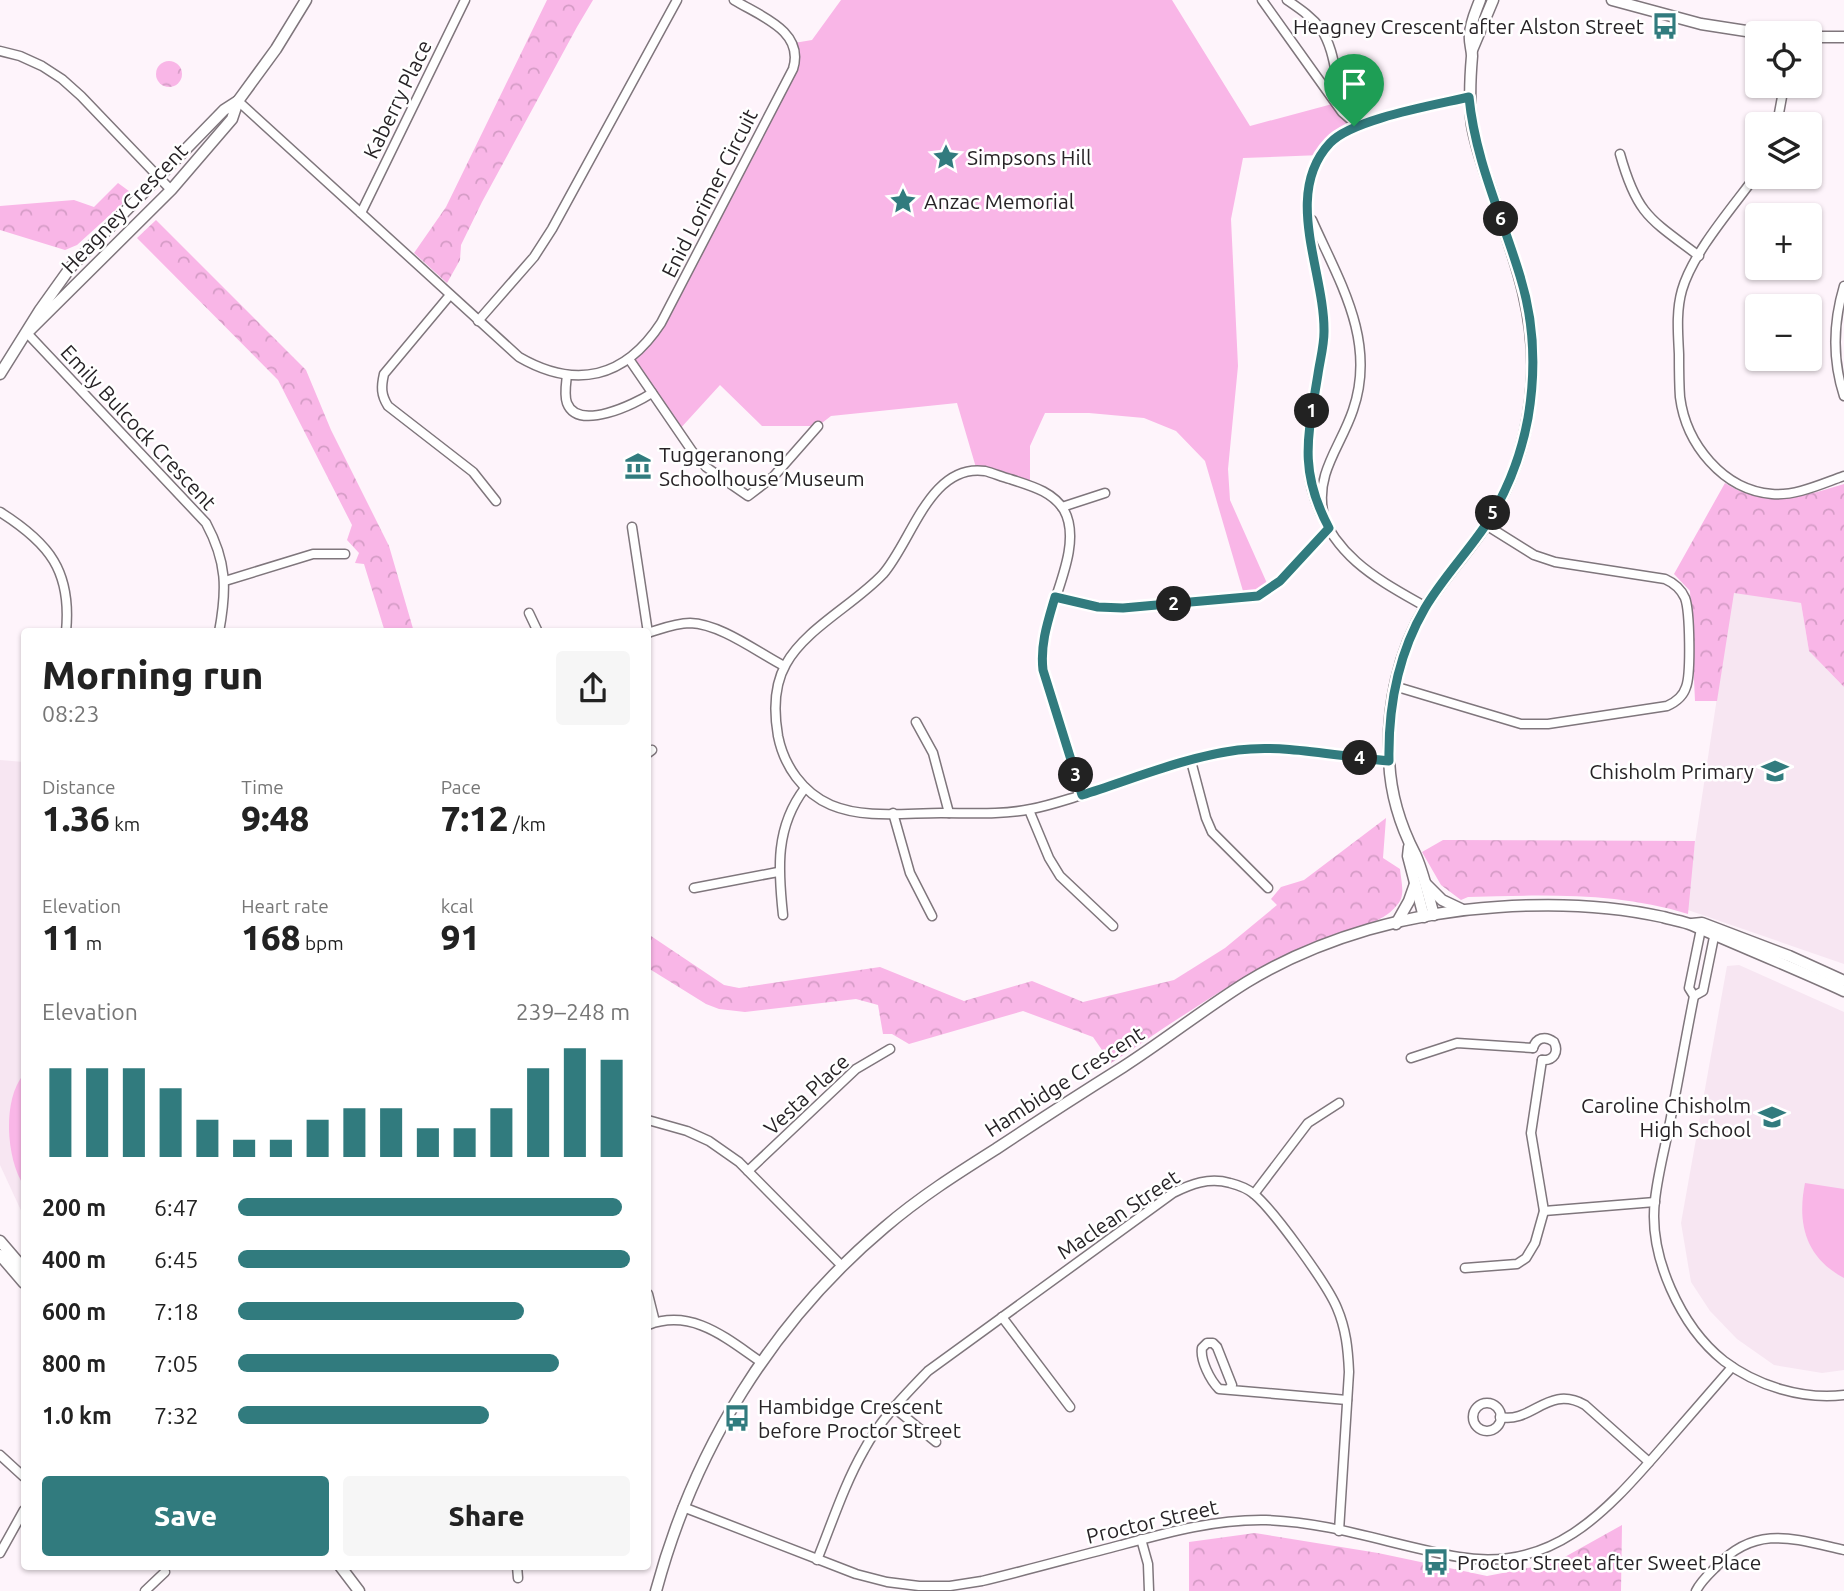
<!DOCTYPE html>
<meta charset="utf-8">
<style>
:root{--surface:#fff;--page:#f6f6f6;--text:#222;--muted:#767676;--accent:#317b7e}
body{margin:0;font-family:Ubuntu,sans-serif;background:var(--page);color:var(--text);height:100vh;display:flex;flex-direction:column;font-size:26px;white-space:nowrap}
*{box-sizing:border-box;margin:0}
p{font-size:23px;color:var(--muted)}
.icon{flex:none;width:38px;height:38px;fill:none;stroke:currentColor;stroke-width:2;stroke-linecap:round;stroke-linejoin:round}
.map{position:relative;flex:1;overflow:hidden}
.sheet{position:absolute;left:21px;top:628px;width:630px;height:942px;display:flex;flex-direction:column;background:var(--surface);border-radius:7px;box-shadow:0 2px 5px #0004}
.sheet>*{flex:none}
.buttons{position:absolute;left:1745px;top:21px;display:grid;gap:14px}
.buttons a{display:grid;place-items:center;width:77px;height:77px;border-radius:7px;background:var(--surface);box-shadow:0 2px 5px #0004;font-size:35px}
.pin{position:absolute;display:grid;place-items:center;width:60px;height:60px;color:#fff;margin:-72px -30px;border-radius:50% 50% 50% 0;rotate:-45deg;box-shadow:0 0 7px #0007}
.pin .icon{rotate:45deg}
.km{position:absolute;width:35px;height:35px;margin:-18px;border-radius:50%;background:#222;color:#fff;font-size:19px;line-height:35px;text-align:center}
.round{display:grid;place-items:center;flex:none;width:74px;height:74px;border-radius:7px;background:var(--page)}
.summary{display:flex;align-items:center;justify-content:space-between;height:119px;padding:0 21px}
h1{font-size:38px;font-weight:800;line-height:52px}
.metrics{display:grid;grid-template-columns:repeat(3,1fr);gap:10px;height:119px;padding:7px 21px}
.metrics div{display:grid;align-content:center}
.metrics b{font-size:35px;font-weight:800}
.metrics small{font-size:19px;font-weight:400}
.metrics p{font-size:19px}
.chart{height:196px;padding:14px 21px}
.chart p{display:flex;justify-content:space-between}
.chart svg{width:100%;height:126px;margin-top:7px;stroke:var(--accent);stroke-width:6}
.primary-button{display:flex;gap:14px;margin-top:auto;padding:14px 21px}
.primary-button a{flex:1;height:80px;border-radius:7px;background:var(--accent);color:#fff;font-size:28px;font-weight:800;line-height:80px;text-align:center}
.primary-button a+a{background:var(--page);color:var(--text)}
ul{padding:0 21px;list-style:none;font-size:23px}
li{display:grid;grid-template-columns:112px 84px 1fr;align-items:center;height:52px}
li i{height:18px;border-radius:9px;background:var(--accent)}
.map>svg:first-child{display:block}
</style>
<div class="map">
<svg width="1844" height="1591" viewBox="0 0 1844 1591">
<defs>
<pattern id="park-crowns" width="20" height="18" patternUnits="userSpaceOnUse" patternTransform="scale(1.75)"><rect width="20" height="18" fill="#f9b6e7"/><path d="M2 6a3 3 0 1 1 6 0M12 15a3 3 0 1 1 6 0" fill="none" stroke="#d59cc6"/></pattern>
</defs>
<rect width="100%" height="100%" fill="#fef4fb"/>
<g fill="#f7e6f2">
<path d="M1733 592 1801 603 1809 651 1844 687V964L1685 909Z"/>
<path d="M0 760 24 762V1217L0 1165Z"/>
<path d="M1739 965 1844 1012V1370L1822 1373 1774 1365 1737 1339 1710 1311 1691 1282 1681 1223 1727 966Z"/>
</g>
<g fill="#f9b6e7">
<path d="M841 0H1172L1250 126 1336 103 1354 126 1321 155 1243 158 1231 219 1238 366 1228 469 1230 500 1270 590 1245 598 1205 461 1176 431 1144 418 1089 413H1045L1030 446V485L977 471 957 403 831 416 818 426H762L720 385 678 431 629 359 650 340 793 69 794 43 812 40Z"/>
<path d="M24 1074V1186C6 1159 2 1099 24 1074Z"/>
<path d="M1805 1183 1844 1189V1278C1805 1257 1797 1223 1805 1183Z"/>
</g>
<g fill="url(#park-crowns)">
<path d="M547 0H593L577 27 482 202 461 245 460 260 447 283 414 253 446 207Z"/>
<circle cx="169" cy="74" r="13"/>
<path d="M118 183 133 194 77 245 65 250 0 230V206L74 200 94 207Z"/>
<path d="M156 220 306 370 331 430 389 546 414 632H385L364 564 355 563 359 553 347 540 352 525 278 380 137 238Z"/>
<path d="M1725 483C1763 508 1803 497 1844 484V687L1809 651 1801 603 1734 593 1717 701H1695L1690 591 1674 574Z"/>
<path d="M1386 818 1383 858 1400 869C1401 881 1406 896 1397 905 1382 925 1352 927 1330 936 1251 965 1181 1018 1111 1063L1093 1037 1023 1011 909 1044 892 1034H883L878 1005 856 999 745 1012 719 1009 706 1004 648 968V934L724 985 739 988 880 967 964 1001 1032 981 1083 1002 1174 980 1225 948 1277 905 1271 899 1281 887 1304 880Z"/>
<path d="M1443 840 1695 841 1688 914C1617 892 1542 895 1468 897L1461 900 1441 885 1422 852Z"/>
<path d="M1622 1525 1621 1591H1189V1542L1255 1533 1378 1553 1487 1576 1554 1563Z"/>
</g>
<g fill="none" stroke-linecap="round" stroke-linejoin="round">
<defs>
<g id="minor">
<path d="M1262 0 1342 112 1350 119"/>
<path d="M1287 0C1300 9 1312 17 1321 29 1337 53 1335 87 1347 113"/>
<path d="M0 51 20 56 42 66 62 79 81 96 171 190"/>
<path d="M238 101 519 357C576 390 625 378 661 323L793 69C805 31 760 16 734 0"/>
<path d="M1777 124 1784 86"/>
<path d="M1620 154C1637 215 1650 219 1699 256"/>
<path d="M1757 174C1733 207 1693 252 1682 290 1676 311 1678 333 1679 354 1679 368 1679 383 1680 397 1686 444 1723 490 1772 494 1796 496 1821 484 1844 476"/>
<path d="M361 213 465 0"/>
<path d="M1312 220C1339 281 1377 341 1353 410 1341 446 1316 472 1323 511"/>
<path d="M1844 286C1833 323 1832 359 1844 396"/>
<path d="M450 295 384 374C381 387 381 395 388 406L473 472 496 501"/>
<path d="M478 321 534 257 552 229 677 0"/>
<path d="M27 333 206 523C227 562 227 589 219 632"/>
<path d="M629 359 692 451 706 467 748 496 774 476 818 426"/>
<path d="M567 375C566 384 564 395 567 403 578 432 635 404 652 393"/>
<path d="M1062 507 1105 493"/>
<path d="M0 512C49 543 72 571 66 632"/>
<path d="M632 527 648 633"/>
<path d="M225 581 313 554H345"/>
<path d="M1055 597 1098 607 1123 608 1258 596 1280 581 1329 528"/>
<path d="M1426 607C1377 579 1335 558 1315 499 1299 455 1313 408 1320 363 1322 353 1324 342 1324 332 1324 286 1304 241 1308 195 1309 176 1317 157 1330 142 1352 119 1436 105 1470 97"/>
<path d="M529 613 538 632"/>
<path d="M648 633C661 629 675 623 690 623 721 624 757 652 784 666"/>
<path d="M1394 686 1521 724H1548L1667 706C1676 702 1683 697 1686 687 1691 675 1690 611 1685 598 1681 589 1674 583 1665 579L1555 562 1534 555 1486 525"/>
<path d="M916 722 933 753 949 813"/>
<path d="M648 753 652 750"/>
<path d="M1191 761 1206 818 1212 832 1268 888"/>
<path d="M1082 795C1065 800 1048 806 1031 809 1002 815 971 813 941 813 905 813 864 819 831 805 803 793 784 766 778 736 774 713 774 685 786 664 805 629 855 604 883 574 912 541 930 463 985 471 993 473 1002 477 1010 479 1031 486 1052 491 1064 510 1083 544 1052 598 1045 633 1042 645 1042 657 1043 670L1082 795C1133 779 1185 757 1238 750 1283 744 1343 756 1389 761"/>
<path d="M1029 810 1049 858 1060 876 1113 926"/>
<path d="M893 813 910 873 932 916"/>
<path d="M694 888 778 872"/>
<path d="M783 915C778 869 775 827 805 788"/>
<path d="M1702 924 1689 988 1694 996C1686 1036 1679 1077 1671 1117 1666 1144 1658 1172 1655 1200 1648 1256 1681 1327 1724 1361 1757 1386 1803 1400 1844 1395"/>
<path d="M1694 996 1703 991 1715 932"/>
<path d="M1533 1048C1536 1038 1545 1035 1554 1042 1559 1052 1554 1061 1542 1060"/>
<path d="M1411 1058 1457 1043 1533 1048"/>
<path d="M648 1120 687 1131 709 1141 739 1162 842 1266"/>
<path d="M748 1171 856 1069 890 1049"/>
<path d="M1254 1194 1308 1123 1339 1103"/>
<path d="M1544 1211 1655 1202"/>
<path d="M1465 1268 1517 1264 1526 1258 1535 1243 1544 1211 1531 1133 1542 1060"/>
<path d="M648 1294 655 1322"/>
<path d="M1002 1317 1070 1407"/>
<path d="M648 1325C692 1308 726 1338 761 1362"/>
<path d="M1229 1389 1232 1385 1217 1347 1213 1343H1207L1202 1348C1200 1360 1210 1380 1219 1389L1347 1400"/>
<circle cx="1487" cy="1417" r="14"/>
<path d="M893 1407 936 1442"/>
<path d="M1500 1417C1532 1424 1548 1384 1585 1405L1649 1462"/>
<path d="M0 1455 24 1477"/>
<path d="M683 1507 856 1574 887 1582 919 1586H950L982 1581C1028 1570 1074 1557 1121 1545 1169 1532 1216 1519 1266 1520 1332 1522 1395 1546 1459 1557 1551 1573 1605 1513 1659 1451 1683 1423 1708 1395 1732 1367"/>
<path d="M1141 1539 1148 1564 1149 1591"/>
<path d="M0 1553 24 1510"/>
<path d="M817 1560C832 1523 844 1485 864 1450 880 1420 904 1396 928 1371L1173 1193C1191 1184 1209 1177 1230 1183 1238 1185 1248 1189 1254 1194 1274 1211 1327 1284 1337 1308 1346 1329 1348 1349 1349 1372L1339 1531"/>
<path d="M517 1566 518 1578"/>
<path d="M145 1591 165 1572"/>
<path d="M1696 1591C1701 1581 1709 1574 1717 1566 1756 1524 1795 1539 1844 1550"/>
</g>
<g id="tertiary">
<path d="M1612 0 1701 24 1759 33"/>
<path d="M1810 37H1844"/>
<path d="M1472 50 1493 0"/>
<path d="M27 333 171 190 232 119 238 101 276 49 306 0"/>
<path d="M0 374 40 310 70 268 224 110 238 101"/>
<path d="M1409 847 1408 856 1424 917"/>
<path d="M1426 884 1442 900 1461 909"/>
<path d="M1434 915C1428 896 1424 873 1415 854 1400 825 1390 792 1389 758 1387 706 1398 652 1426 606 1444 578 1467 553 1486 525 1514 482 1529 432 1532 381 1536 315 1514 257 1493 196 1485 172 1476 149 1472 125 1469 102 1470 79 1472 56 1472 49 1469 42 1470 35 1470 23 1476 11 1480 0"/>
<path d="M1396 924 1409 901 1415 884"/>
<path d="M1692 924 1702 923 1789 956 1844 981"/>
<path d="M0 1241 24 1269"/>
<path d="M0 1255 24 1283"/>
<path d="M340 1566 359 1591"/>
<path d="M656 1591C694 1449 772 1322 885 1227 920 1197 958 1173 996 1149 1038 1121 1080 1094 1123 1067 1165 1040 1205 1008 1247 982 1321 937 1413 912 1498 907 1553 903 1609 905 1663 917 1672 920 1683 921 1692 925 1742 947 1794 968 1844 991"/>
</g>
</defs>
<use href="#minor" stroke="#7f767c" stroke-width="11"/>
<use href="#tertiary" stroke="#7f767c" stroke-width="13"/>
<use href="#minor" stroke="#fff" stroke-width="8"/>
<use href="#tertiary" stroke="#fff" stroke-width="10"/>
</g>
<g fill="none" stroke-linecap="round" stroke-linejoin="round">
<defs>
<path id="route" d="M1469 97C1475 160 1502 216 1520 276 1534 321 1536 371 1528 418 1521 456 1506 494 1485 526 1466 554 1442 579 1425 608 1397 656 1388 707 1389 761 1341 757 1285 744 1238 750 1185 757 1133 779 1082 795L1043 670C1040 644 1048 621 1055 597L1098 607 1123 608 1258 596 1280 581 1329 528C1298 470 1308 436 1318 374 1320 360 1324 346 1324 332 1325 272 1282 194 1330 143 1352 119 1435 105 1469 97Z"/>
</defs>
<use href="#route" stroke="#fff" stroke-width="14"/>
<use href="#route" stroke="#317b7e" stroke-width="9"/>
</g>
<defs>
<symbol id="bus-bare" viewBox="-9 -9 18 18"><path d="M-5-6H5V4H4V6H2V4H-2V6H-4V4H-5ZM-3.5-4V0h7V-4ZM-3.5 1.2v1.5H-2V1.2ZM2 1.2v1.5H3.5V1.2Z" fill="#317b7e" stroke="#fff" stroke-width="2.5" paint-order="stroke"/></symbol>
<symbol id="sight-bare" viewBox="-9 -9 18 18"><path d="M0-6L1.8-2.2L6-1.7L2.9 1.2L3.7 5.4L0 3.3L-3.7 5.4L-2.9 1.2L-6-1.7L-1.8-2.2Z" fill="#317b7e" stroke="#fff" stroke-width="2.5" paint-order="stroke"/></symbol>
<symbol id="museum-bare" viewBox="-9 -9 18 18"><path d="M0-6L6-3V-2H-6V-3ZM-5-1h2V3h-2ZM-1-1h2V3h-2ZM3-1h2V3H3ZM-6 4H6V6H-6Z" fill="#317b7e" stroke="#fff" stroke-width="2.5" paint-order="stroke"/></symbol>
<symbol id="school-bare" viewBox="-9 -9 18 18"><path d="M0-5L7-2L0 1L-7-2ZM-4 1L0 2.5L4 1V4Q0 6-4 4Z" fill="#317b7e" stroke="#fff" stroke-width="2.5" paint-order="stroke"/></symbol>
</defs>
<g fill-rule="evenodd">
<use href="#bus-bare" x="1646" y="7" width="38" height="38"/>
<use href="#sight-bare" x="927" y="138" width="38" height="38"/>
<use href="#sight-bare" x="884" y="182" width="38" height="38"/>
<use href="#museum-bare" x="619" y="447" width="38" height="38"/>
<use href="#school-bare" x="1756" y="752" width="38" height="38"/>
<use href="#school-bare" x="1753" y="1098" width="38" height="38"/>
<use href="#bus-bare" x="718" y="1399" width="38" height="38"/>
<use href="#bus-bare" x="1417" y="1543" width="38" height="38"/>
</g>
<g text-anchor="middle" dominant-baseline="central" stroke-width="5" stroke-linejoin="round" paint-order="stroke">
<g font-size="21" fill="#272326" stroke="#fff" text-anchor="start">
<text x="1644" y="26" text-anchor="end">Heagney Crescent after Alston Street</text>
<text x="967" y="157">Simpsons Hill</text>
<text x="924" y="201">Anzac Memorial</text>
<text x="659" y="454">Tuggeranong<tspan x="659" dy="24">Schoolhouse Museum</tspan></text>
<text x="1754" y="771" text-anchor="end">Chisholm Primary</text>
<text x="1751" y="1105" text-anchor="end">Caroline Chisholm<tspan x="1751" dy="24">High School</tspan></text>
<text x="758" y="1406">Hambidge Crescent<tspan x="758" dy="24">before Proctor Street</tspan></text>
<text x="1457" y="1562">Proctor Street after Sweet Place</text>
</g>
<g font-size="21" fill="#272326" stroke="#fff">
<text transform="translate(397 99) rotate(-64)">Kaberry Place</text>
<text transform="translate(709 193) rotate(-63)">Enid Lorimer Circuit</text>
<text transform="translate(124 208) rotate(-46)">Heagney Crescent</text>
<text transform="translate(139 427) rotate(47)">Emily Bulcock Crescent</text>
<text transform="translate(1064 1081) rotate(-33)">Hambidge Crescent</text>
<text transform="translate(806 1094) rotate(-43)">Vesta Place</text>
<text transform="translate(1118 1214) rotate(-34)">Maclean Street</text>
<text transform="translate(1152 1521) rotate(-13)">Proctor Street</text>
</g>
</g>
</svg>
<div class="buttons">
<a><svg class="icon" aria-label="locate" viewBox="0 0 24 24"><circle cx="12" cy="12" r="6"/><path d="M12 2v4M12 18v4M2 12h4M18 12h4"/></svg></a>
<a><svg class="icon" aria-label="layers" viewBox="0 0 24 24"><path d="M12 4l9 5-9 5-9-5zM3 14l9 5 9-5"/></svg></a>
<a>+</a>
<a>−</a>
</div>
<div class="pin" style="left:1354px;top:126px;background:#1e9e55"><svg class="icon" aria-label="arrive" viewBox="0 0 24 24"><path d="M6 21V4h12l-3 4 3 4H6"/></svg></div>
<b class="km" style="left:1312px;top:411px">1</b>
<b class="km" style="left:1174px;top:604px">2</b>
<b class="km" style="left:1076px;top:775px">3</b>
<b class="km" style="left:1360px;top:758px">4</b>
<b class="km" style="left:1493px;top:513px">5</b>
<b class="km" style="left:1501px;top:219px">6</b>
<section class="sheet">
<div class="summary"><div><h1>Morning run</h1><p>08:23</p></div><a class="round"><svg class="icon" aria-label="share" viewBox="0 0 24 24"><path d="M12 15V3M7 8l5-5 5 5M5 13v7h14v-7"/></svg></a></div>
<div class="metrics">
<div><p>Distance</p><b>1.36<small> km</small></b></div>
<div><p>Time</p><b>9:48</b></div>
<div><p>Pace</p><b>7:12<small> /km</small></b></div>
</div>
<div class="metrics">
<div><p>Elevation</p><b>11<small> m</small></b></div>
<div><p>Heart rate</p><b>168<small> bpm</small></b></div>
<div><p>kcal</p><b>91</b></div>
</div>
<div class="chart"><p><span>Elevation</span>239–248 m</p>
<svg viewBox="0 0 160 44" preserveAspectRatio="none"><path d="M5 44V13M15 44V13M25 44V13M35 44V20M45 44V31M55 44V38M65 44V38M75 44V31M85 44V27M95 44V27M105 44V34M115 44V34M125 44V27M135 44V13M145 44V6M155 44V10"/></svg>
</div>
<ul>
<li><b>200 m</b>6:47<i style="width:98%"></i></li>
<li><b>400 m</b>6:45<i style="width:100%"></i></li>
<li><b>600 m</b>7:18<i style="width:73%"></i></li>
<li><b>800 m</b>7:05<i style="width:82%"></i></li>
<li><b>1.0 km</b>7:32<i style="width:64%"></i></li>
</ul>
<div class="primary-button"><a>Save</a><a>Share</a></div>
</section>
</div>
